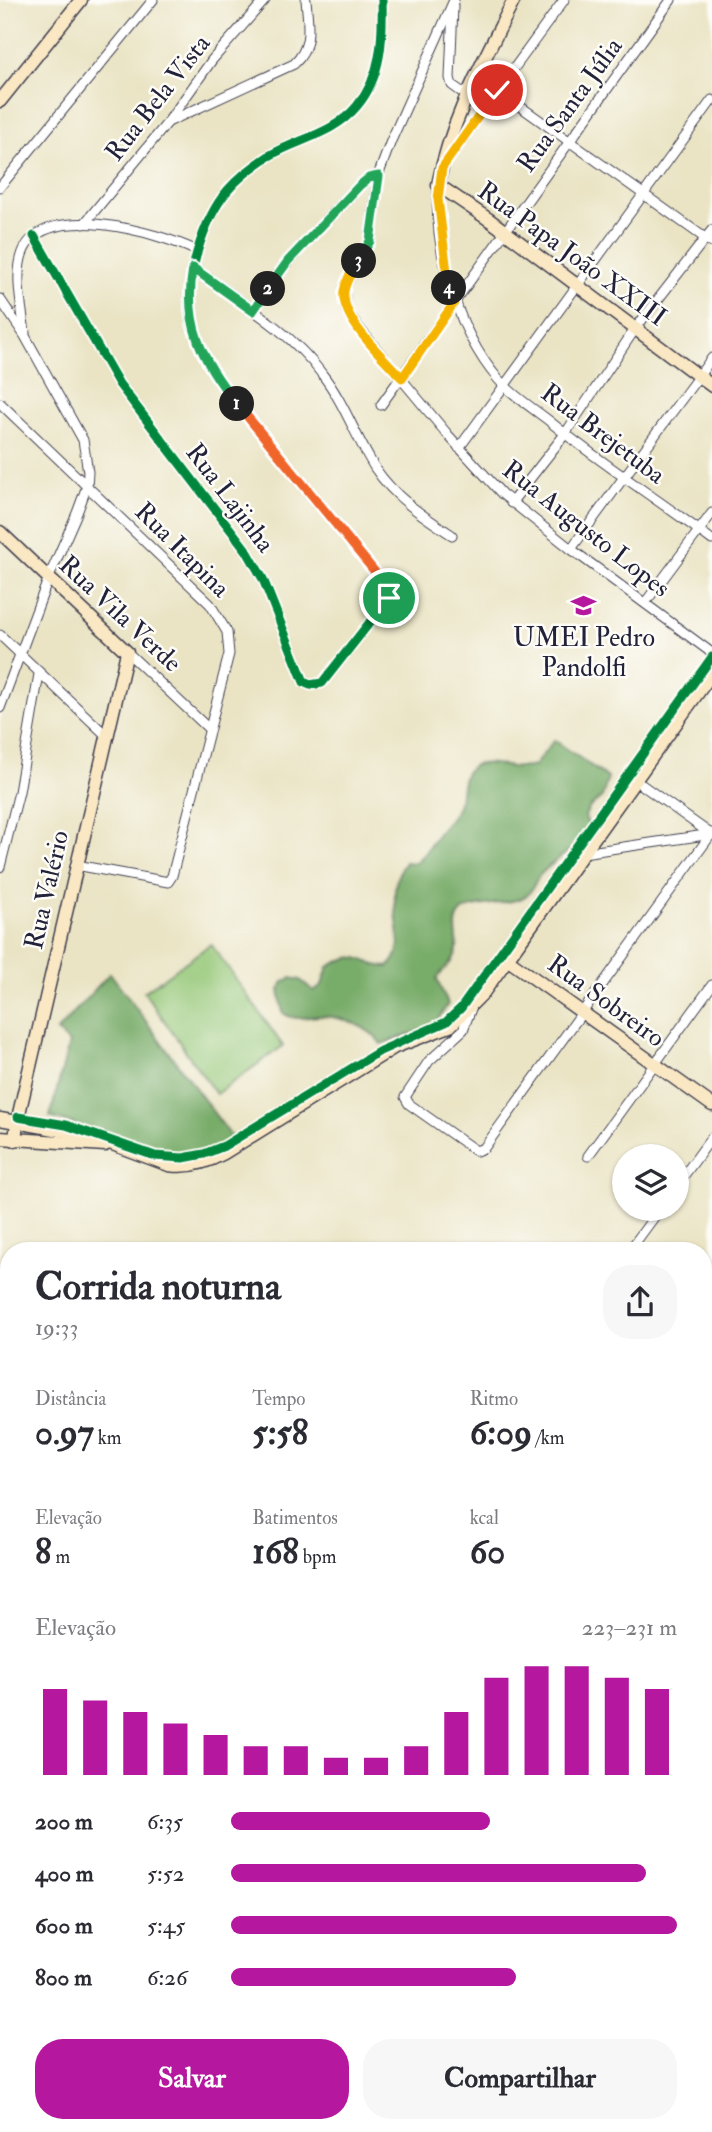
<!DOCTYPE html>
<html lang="pt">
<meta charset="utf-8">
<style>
:root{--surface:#fff;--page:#f7f7f7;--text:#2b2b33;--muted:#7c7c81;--accent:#b5179e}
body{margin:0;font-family:"IM FELL Double Pica",serif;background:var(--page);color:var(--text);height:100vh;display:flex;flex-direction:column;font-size:26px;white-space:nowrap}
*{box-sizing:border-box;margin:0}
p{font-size:23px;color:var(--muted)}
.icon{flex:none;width:38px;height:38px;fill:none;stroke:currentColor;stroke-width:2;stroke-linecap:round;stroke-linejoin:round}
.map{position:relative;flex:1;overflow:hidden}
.details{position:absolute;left:0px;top:1242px;width:712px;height:891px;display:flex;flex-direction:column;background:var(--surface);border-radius:28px 28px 0 0;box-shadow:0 2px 5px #0004}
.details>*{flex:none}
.tools{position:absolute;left:612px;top:1144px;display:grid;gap:14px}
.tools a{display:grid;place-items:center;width:77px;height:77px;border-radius:50%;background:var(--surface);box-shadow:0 2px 5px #0004;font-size:35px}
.pin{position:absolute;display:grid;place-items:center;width:60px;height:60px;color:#fff;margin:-30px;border:4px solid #fff;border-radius:50%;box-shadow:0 2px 7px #0007}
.km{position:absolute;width:35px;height:35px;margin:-18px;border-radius:50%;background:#222;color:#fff;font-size:19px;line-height:35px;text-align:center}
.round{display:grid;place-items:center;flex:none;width:74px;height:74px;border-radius:28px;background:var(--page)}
.summary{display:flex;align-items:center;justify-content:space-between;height:119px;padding:0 35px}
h1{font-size:38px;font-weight:700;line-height:52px}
.metrics{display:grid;grid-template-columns:repeat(3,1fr);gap:10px;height:119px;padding:7px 35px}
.metrics div{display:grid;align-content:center}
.metrics b{font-size:35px;font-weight:700}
.metrics small{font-size:19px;font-weight:400}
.metrics p{font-size:19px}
.chart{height:196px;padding:14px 35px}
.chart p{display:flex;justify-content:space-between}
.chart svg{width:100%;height:126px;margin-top:7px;stroke:var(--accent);stroke-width:6}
.cta{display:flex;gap:14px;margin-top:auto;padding:14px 35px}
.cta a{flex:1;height:80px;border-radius:28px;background:var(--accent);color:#fff;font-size:28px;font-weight:700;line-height:80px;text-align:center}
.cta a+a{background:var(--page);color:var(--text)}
ul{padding:0 35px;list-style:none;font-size:23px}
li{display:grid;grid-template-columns:112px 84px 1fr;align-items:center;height:52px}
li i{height:18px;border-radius:9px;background:var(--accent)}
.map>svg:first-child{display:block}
</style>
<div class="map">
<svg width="712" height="2132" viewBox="0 0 712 2132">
<rect width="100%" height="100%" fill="#fdfcf7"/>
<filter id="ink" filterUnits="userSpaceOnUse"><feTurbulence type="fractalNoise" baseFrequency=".0143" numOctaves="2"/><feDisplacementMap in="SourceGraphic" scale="14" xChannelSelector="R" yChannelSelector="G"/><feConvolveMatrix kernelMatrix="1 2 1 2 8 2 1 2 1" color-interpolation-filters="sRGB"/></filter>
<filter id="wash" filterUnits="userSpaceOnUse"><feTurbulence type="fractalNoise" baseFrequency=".00686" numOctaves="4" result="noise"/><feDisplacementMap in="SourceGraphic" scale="28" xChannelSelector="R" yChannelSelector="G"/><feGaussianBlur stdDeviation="1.57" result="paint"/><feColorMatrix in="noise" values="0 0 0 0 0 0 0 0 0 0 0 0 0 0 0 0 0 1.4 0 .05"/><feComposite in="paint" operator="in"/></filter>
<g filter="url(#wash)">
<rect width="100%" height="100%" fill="#eae4c5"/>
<g fill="#96c879" stroke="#5c755a" stroke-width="2">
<path d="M211 944 283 1046 216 1094 144 992Z"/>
<path d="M0 1572 9 1579V2124L370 2125 369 2132H0Z"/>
<path d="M460 2125V2124L572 2125 568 2132H456Z"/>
<path d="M594 2125H684L687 2132H597Z"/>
</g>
<g fill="#78ac69" stroke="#4d6752" stroke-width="2">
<path d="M554 740 608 778 602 797 589 808 585 816 588 824C582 848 556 857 540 875 533 884 532 895 520 899 506 904 470 904 462 912 451 922 459 937 457 949 455 963 442 968 437 980L448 1004 434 1026 381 1044C370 1027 341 1016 321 1016 307 1016 296 1022 283 1013L279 990 284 982 291 978 300 980 314 991 322 985 328 967C364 946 359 966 388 967 416 944 378 899 405 862L414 863C427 855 431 841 441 830 446 822 453 816 457 808 464 795 458 772 475 765 493 759 513 772 534 766Z"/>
<path d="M110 973 234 1140 226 1147 183 1158 50 1117 69 1043 57 1031Z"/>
<path d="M0 1504 9 1511V1579L0 1572Z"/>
</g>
<path fill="#84b7f2" stroke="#536c96" stroke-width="2" d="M704 2064 712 2079V2111L704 2096Z"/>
</g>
<g filter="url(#ink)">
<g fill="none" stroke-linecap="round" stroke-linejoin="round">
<defs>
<g id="street">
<path d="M454 0 391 141 378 176 370 241 344 288 346 309 359 328 448 435 502 494 571 549 712 653"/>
<path d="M453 6 450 78 452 85 466 95"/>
<path d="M476 75 712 243"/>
<path d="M168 122 294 64C313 47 308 24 306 0"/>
<path d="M447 160 564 0"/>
<path d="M438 185C433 248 457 331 498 379 512 395 531 407 548 420 600 463 658 499 712 540"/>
<path d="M0 187 153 0"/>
<path d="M84 224 168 122 212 60 265 0"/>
<path d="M34 236 119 384 247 551 263 579 304 682 310 685 322 683 389 598V589L214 374C205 357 195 340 191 321 183 283 203 219 228 190 239 177 255 165 269 156 298 139 334 134 357 106 382 76 383 38 382 0"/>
<path d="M193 268C236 299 291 331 322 374 344 402 356 438 375 468 394 497 423 516 452 535"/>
<path d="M0 299 25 336 83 440 88 472 87 486 77 513 49 577 0 708"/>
<path d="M253 311 288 261 360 185 369 178 378 176"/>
<path d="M25 333C22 308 14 275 23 252 44 199 160 233 197 251"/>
<path d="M0 403 210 604 227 632 229 654 172 876 168 882 163 881 76 865"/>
<path d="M381 405 671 0"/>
<path d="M459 448 712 100"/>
<path d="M511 503 565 434 635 329 712 230"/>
<path d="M571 549 712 358"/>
<path d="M645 603 712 513"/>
<path d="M0 635 108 737"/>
<path d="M127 652 209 729"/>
<path d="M635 780 712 835"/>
<path d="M583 853 712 834"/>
<path d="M0 867 19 792 39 674"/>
<path d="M472 1006 463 1030 429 1061 405 1097 409 1104 476 1151 484 1148 712 833"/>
<path d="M588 1156 712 985"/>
<path d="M677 1185 712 1137"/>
<path d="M629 1251 660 1209"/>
<path d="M704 1296 712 1284"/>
<path d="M704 1369 712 1375"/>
<path d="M704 1602 712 1609"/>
<path d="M704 1676 712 1665"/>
<path d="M704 1706 712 1713"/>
</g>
<g id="secondary">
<path d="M514 0C484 60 451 118 438 185L491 221 712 386"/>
<path d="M0 101 81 0"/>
<path d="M0 532 127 652 17 1122 15 1140"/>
<path d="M507 959 712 1105"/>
<path d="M0 1119 88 1135 169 1165C188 1168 208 1162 224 1153L395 1047 450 1026 483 993 712 673"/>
<path d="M0 1138 105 1145"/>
</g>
</defs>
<use href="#street" stroke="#403f50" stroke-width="11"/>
<use href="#secondary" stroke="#403f50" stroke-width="15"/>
<use href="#street" stroke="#fff" stroke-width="9"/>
<use href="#secondary" stroke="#fae7c3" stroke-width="12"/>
<defs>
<g id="cycleway">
<path d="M34 236 119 384 247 551 263 579 304 682 310 685 322 683 389 598V589L214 374C205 357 195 340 191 321 183 283 203 219 228 190 239 177 255 165 269 156 298 139 334 134 357 106 382 76 383 38 382 0"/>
<path d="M18 1117 66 1125 155 1156 183 1158 204 1154 224 1146 380 1051 446 1022 461 1008 712 657"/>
</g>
</defs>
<use href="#cycleway" stroke="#fdfcf7" stroke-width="13"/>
<use href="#cycleway" stroke="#00873e" stroke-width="9"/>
</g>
</g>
<g fill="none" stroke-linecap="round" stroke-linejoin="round" filter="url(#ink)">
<defs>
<path id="split-1" d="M237 404 389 589V598"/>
<path id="split-2" d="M237 404C202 361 183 324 193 268L253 311 268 289"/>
<path id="split-3" d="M268 289 288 261 360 185 369 178 379 176 370 241 359 261"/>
<path id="split-4" d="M359 261C353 270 346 279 344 291 340 319 384 358 402 378L454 303 449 288"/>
<path id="split-5" d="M449 288 438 199 442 168 497 90"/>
</defs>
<use href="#split-1" stroke="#fff" stroke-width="14"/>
<use href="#split-2" stroke="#fff" stroke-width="14"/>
<use href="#split-3" stroke="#fff" stroke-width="14"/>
<use href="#split-4" stroke="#fff" stroke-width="14"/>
<use href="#split-5" stroke="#fff" stroke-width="14"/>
<use href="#split-1" stroke="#f0652b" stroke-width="9"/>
<use href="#split-2" stroke="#22a559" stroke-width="9"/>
<use href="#split-3" stroke="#22a559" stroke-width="9"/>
<use href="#split-4" stroke="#f5b400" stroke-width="9"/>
<use href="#split-5" stroke="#f5b400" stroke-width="9"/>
</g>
<defs>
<symbol id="school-bare" viewBox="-9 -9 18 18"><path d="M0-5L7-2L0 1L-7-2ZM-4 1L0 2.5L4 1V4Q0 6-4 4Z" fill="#b5179e" stroke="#fdfcf7" stroke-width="2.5" paint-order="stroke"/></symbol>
</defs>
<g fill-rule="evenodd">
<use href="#school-bare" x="566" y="588" width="35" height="35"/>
</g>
<g text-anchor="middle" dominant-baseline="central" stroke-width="5" stroke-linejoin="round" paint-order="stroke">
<g font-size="26" fill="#22223b" stroke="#fdfcf7">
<text transform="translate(158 98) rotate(-52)">Rua Bela Vista</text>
<text transform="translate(570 105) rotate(-54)">Rua Santa Júlia</text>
<text transform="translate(572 254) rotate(36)">Rua Papa João XXIII</text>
<text transform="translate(603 434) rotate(37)">Rua Brejetuba</text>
<text transform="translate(230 498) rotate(53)">Rua Lajinha</text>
<text transform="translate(586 529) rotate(38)">Rua Augusto Lopes</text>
<text transform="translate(182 550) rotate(45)">Rua Itapina</text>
<text transform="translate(120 614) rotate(43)">Rua Vila Verde</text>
<text transform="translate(47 890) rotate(-77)">Rua Valério</text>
<text transform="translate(606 1001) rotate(36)">Rua Sobreiro</text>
</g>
<g font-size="26" fill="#22223b" stroke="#fdfcf7">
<text x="584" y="638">UMEI Pedro<tspan x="584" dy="30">Pandolfi</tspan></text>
</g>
</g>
</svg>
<div class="tools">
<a><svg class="icon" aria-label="layers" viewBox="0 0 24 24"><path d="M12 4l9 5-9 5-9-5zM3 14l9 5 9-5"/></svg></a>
</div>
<div class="pin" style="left:389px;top:598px;background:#1e9e55"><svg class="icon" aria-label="arrive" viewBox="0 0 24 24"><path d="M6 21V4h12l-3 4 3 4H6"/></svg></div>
<div class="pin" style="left:497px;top:90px;background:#d93025"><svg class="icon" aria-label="check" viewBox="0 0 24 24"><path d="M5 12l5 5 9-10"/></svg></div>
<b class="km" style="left:237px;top:404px">1</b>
<b class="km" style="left:268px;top:289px">2</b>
<b class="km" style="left:359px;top:261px">3</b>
<b class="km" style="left:449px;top:288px">4</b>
<section class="details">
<div class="summary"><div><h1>Corrida noturna</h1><p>19:33</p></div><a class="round"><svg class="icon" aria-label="share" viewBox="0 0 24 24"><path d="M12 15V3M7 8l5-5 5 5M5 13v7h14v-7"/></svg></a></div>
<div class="metrics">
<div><p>Distância</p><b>0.97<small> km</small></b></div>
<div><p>Tempo</p><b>5:58</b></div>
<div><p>Ritmo</p><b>6:09<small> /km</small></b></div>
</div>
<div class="metrics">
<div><p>Elevação</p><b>8<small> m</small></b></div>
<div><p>Batimentos</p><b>168<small> bpm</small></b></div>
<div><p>kcal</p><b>60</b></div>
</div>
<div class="chart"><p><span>Elevação</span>223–231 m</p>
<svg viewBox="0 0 160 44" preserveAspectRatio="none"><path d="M5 44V14M15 44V18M25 44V22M35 44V26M45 44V30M55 44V34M65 44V34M75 44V38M85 44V38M95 44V34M105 44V22M115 44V10M125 44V6M135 44V6M145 44V10M155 44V14"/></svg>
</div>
<ul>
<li><b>200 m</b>6:35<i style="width:58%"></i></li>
<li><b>400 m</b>5:52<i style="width:93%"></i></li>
<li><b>600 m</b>5:45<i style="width:100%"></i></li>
<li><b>800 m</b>6:26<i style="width:64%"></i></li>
</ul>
<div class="cta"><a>Salvar</a><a>Compartilhar</a></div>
</section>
</div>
